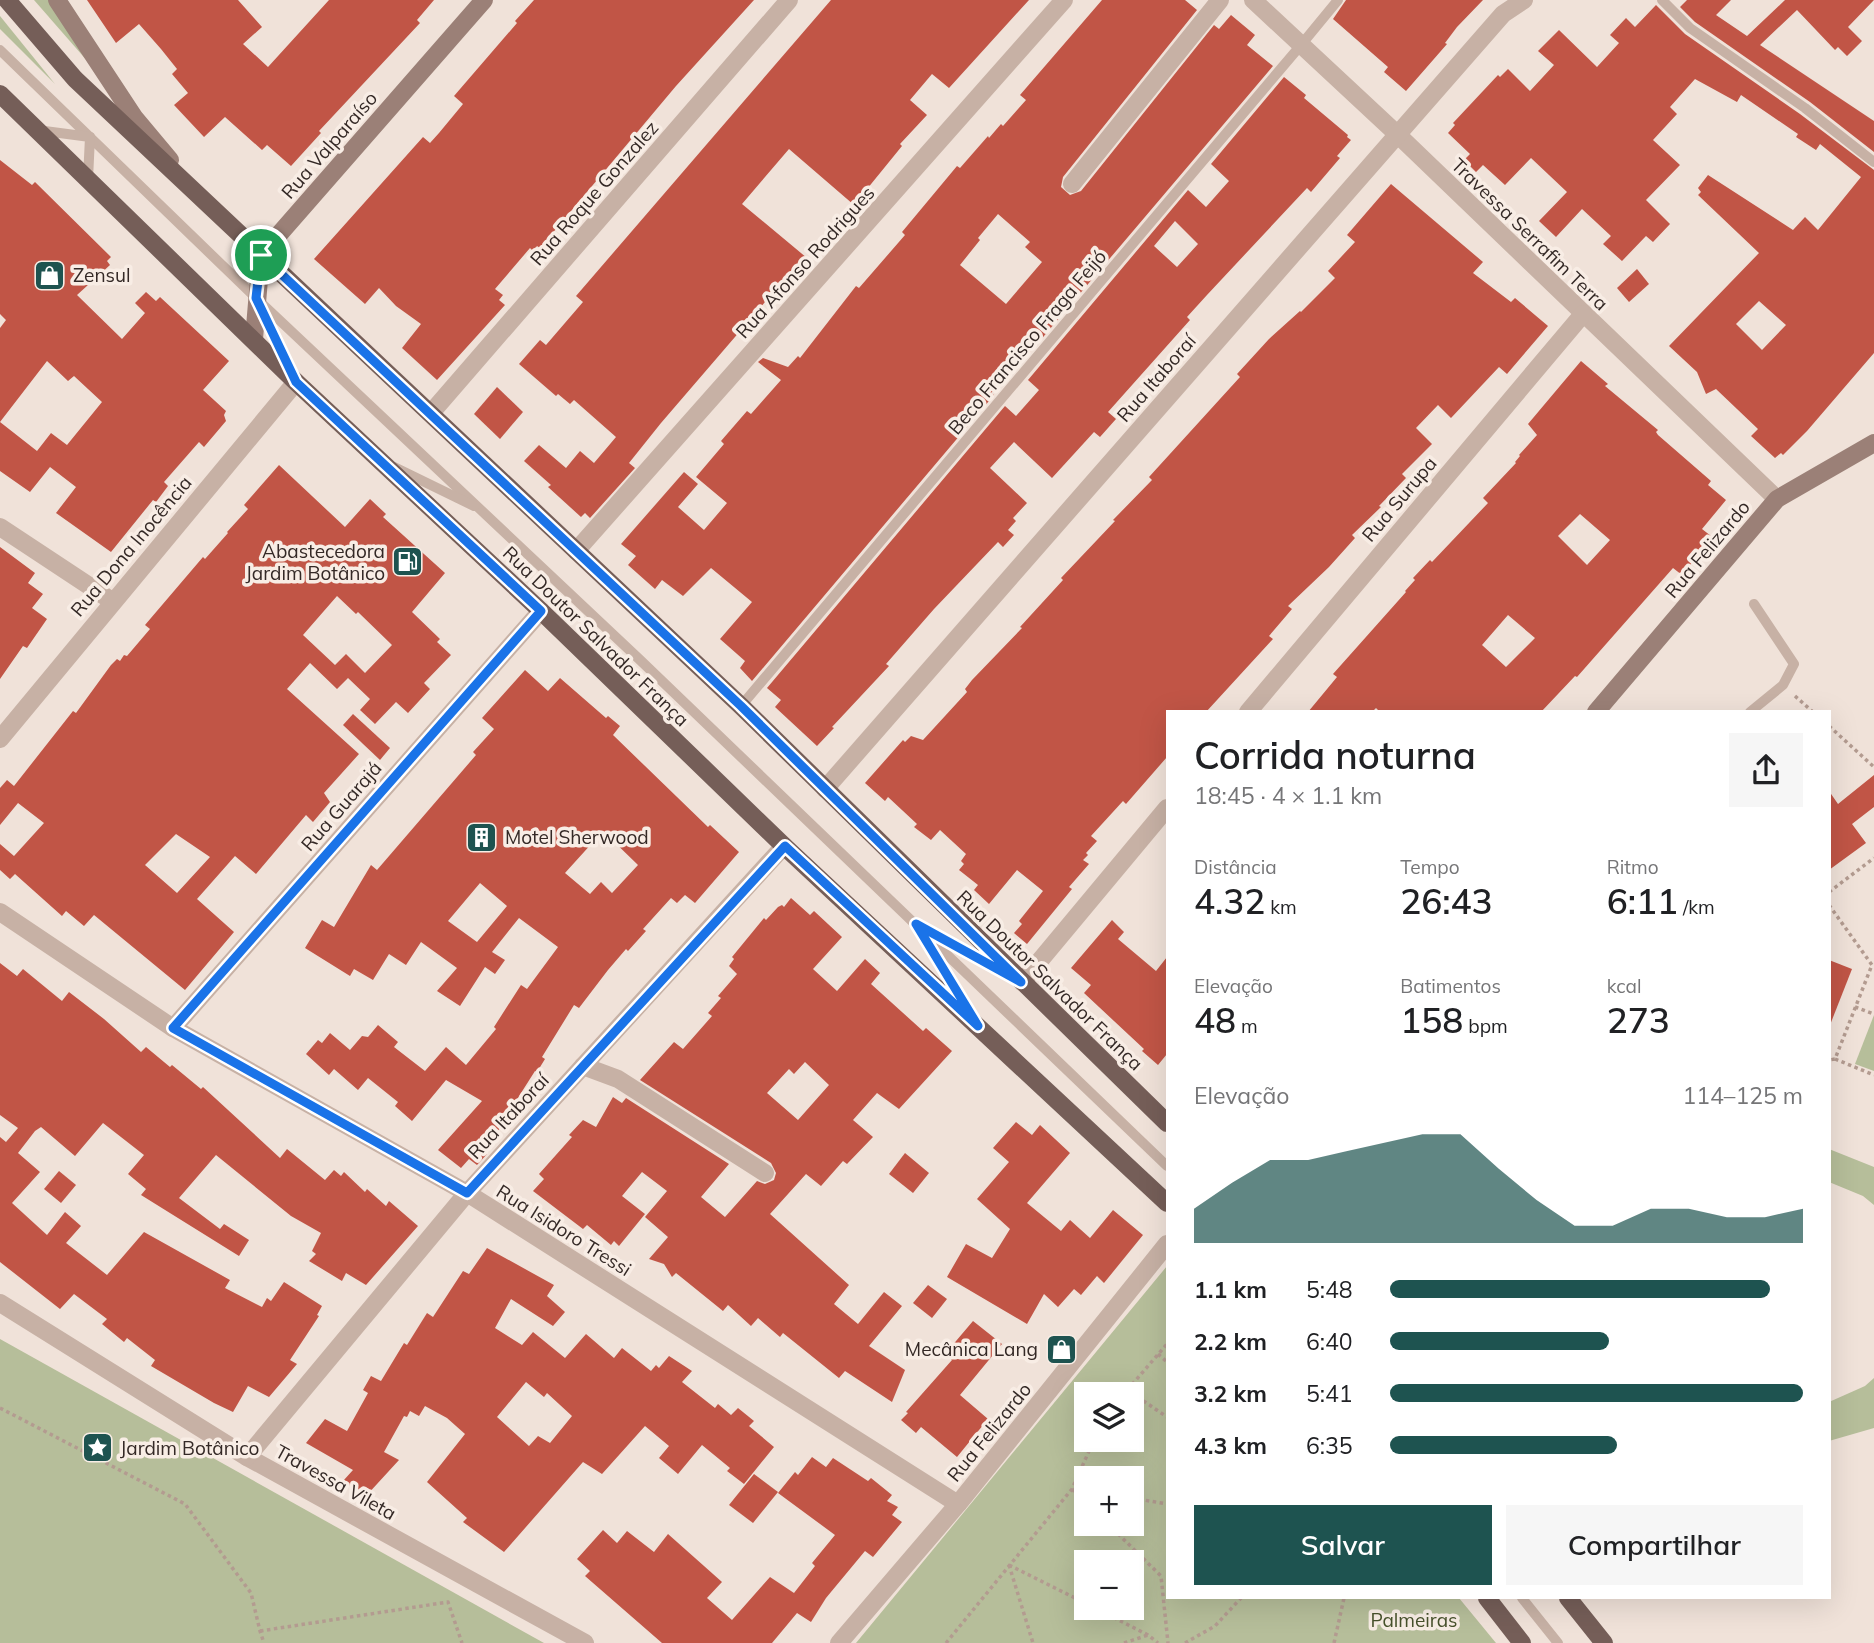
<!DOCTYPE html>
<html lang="pt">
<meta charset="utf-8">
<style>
:root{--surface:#fff;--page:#f6f6f6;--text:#202124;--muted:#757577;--accent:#1e5350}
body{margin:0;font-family:Mulish,sans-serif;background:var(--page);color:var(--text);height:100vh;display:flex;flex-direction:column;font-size:26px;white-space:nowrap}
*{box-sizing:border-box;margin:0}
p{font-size:23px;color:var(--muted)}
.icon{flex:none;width:38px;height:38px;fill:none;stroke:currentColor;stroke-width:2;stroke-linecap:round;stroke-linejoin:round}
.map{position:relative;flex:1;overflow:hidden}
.panel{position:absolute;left:1166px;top:710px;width:665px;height:889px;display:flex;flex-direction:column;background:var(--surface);border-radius:0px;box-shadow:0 7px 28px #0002}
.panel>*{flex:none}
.fabs{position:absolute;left:1074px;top:1382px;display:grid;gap:14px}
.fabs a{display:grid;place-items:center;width:70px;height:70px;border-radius:0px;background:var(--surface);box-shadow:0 7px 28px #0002;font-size:35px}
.pin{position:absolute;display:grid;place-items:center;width:60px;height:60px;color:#fff;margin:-30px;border:4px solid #fff;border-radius:50%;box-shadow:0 2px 7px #0007}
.round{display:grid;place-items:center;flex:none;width:74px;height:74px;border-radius:0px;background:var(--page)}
.headline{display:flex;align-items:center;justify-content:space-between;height:119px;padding:0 28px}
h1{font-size:38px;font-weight:600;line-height:52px}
.figures{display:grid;grid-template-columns:repeat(3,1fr);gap:10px;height:119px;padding:7px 28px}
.figures div{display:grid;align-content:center}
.figures b{font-size:35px;font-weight:600}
.figures small{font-size:19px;font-weight:400}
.figures p{font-size:19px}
.chart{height:196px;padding:14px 28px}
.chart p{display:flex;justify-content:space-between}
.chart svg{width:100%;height:126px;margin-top:7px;fill:var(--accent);opacity:.7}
.primary-button{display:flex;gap:14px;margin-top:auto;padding:14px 28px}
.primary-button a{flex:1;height:80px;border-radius:0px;background:var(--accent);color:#fff;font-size:28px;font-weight:600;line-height:80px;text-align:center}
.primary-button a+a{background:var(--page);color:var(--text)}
ul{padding:0 28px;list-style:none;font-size:23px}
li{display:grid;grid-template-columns:112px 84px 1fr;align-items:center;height:52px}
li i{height:18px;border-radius:9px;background:var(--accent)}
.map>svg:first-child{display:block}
</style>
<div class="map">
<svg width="1874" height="1643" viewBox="0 0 1874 1643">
<rect width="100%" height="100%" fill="#f0e2d9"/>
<g fill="#b6be9a" fill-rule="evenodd">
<path d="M34 0H52L96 71Z"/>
<path d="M0 16 55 84 0 29Z"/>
<path d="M1874 1015V1071L1855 1064Z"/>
<path d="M1829 1149 1874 1167V1205L1863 1196 1829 1182Z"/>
<path d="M1167 1266V1598H1459L1496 1643H856ZM1087 1395H1132V1440H1087ZM1087 1479H1132V1524H1087ZM1087 1563H1132V1608H1087Z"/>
<path d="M0 1339 544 1643H0Z"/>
<path d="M1874 1378V1428L1829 1441V1402L1865 1386Z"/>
</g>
<g fill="#c15546" fill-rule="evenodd">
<path d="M87 0H238L262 27 243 44 268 67 329 0H434L417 20 420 23 319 131 321 133 291 166 267 145 262 150 225 117 204 137 174 105 188 93 172 74 177 69 161 49 139 24 116 43Z"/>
<path d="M534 0H754L676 86 540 248 537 246 533 251 530 248 495 289 503 295 499 300 505 305 437 380 402 348 421 324 396 306 379 288 365 304 314 259 423 137 430 143 439 133 463 104 454 96 517 23 515 21Z"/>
<path d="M831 0H1029L949 88 932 74 910 100 927 115 900 144 902 146 854 205 789 149 742 204 807 258 786 281 784 280 661 423 629 463 635 468 590 518 585 513 581 517 548 487 551 485 524 461 539 445 566 468 580 451 594 463 616 437 574 400 570 404 558 394 556 396 519 364 540 340 546 345 583 302 576 296Z"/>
<path d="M1102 0H1185L1197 10 1063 177 1061 187 1070 195 1081 191 1214 25 1219 29 1231 15 1255 35 1247 45 1273 66 1016 369 1013 367 991 393 994 395 752 681 740 668 745 661 720 639 752 602 711 568 683 596 662 580 655 589 628 565 636 556 621 544 684 472 698 484 678 507 704 530 727 503 696 477 724 444 721 441 747 411 751 414 781 380 758 362 763 358 788 367 798 356 800 358 856 286 859 288 905 235 902 232 957 166 960 168 988 136 989 138 1001 124 1003 126 1026 100 1020 95ZM998 214 1030 242 1025 247 1042 262 1006 304 960 265 980 240 978 238Z"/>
<path d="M1346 0H1483L1457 27 1445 43 1447 44 1406 91 1384 72 1388 67 1333 19Z"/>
<path d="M1687 0H1731L1716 15 1747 36 1785 0H1874L1848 27 1862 41 1847 56 1838 47 1835 50 1797 10 1760 45 1874 121V152L1810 102 1695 22 1680 7Z"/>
<path d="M1656 5 1685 34 1800 114 1874 170V353L1807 431 1783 455 1781 453 1775 458 1751 436 1758 429 1716 389 1706 394 1697 372 1669 346 1759 253 1698 195 1701 192 1698 188 1708 175 1793 230 1805 217 1818 230 1861 177 1820 144 1816 150 1796 137 1798 134 1741 95 1737 102 1695 79 1670 107 1677 114 1653 140 1680 165 1646 200 1670 224 1653 242 1646 236 1622 261 1603 244 1611 236 1582 209 1556 237 1539 221 1567 192 1531 158 1505 185 1483 165 1476 172 1464 160 1470 154 1448 133 1455 125 1453 123 1498 75 1500 77 1508 69 1530 91 1554 65 1538 51 1559 30 1597 67 1619 43 1610 35 1626 18 1635 27ZM1759 301 1786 325 1762 350 1736 324Z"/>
<path d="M1284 77 1306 95 1304 98 1348 135 1347 137 1351 140 1337 156 1340 158 1311 192 1307 188 1207 295 1187 317 1190 320 1108 412 1116 419 1100 437 1094 432 1052 478 1014 442 990 468 1027 503 1013 518 1016 521 1008 530 1014 535 1003 547 998 542 934 609 886 664 889 666 832 727 834 728 817 746 775 707 781 700 767 688 1005 406 1016 416 1039 390 1028 380 1188 190 1206 207 1229 181 1211 164ZM1175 221 1198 244 1177 267 1154 246Z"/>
<path d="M0 160 32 185 35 182 111 257 107 261 110 265 77 295 122 339 145 313 135 303 146 292 156 301 160 297 229 361 203 390 226 411 224 415 226 421 204 447 199 442 164 482 168 486 156 502 153 500 111 552 56 513 76 487 50 467 30 492 0 471V422L37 451 51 433 67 445 102 402 74 376 68 381 47 361 0 422V328L6 320 0 314Z"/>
<path d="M1391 184 1483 262 1473 273 1511 302 1515 298 1548 326 1507 374 1499 367 1451 418 1438 405 1416 428 1432 444 1402 474 1406 478 1379 506 1381 507 1352 535 1355 538 1329 567 1288 606 1292 609 1269 636 1273 639 1206 712H1167V757L1126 804 1123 801 1091 836 1097 841 1086 853 1088 855 1083 860 1089 864 1069 887 1072 889 1027 944 1014 933 1022 924 1019 921 1043 891 1017 870 989 904 974 890 978 885 959 870 964 864 961 861 966 854 940 830 931 840 914 827 917 824 888 797 885 801 865 783 903 740 905 742 911 736 923 740 967 692 965 689 972 680 1022 628 1020 627 1063 580 1061 578 1115 521 1113 520 1152 480 1149 477 1240 377 1237 374 1269 339 1300 311 1301 312 1335 278 1328 271 1355 242 1347 235Z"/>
<path d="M1637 269 1649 284 1629 302 1617 288Z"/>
<path d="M1581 361 1608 384 1605 386 1658 430 1656 432 1658 435 1711 481 1708 485 1726 500 1702 529 1711 536 1692 557 1695 559 1682 575 1673 568 1577 677 1575 676 1541 712H1380L1376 708 1372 712H1308L1337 677 1333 674 1406 592 1405 591 1415 580 1413 578 1430 560 1432 562 1488 503 1483 498 1516 463 1515 462 1520 456 1519 455 1537 435 1528 424ZM1580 514 1610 540 1587 565 1558 536ZM1508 615 1535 638 1506 667 1482 645Z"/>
<path d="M497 387 523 412 500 439 474 414Z"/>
<path d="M279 465 345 527 370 499 386 514 383 517 445 573 412 612 440 639 437 642 451 655 424 683 430 689 408 713 396 702 375 724 360 710 370 699 348 678 337 689 310 663 287 689 359 754 324 793 330 802 313 822 306 815 256 874 235 856 197 899 234 932 185 990 94 915 84 926 66 911 62 916 15 874 10 879 0 870V844L14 856 44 823 18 803 0 825V788L7 780 14 786 73 711 76 713 111 665 117 659 120 661 124 655 127 656 150 629 145 625 203 557 205 559 228 533 227 532 248 509 244 505ZM337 596 356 614 358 612 392 645 365 673 346 654 335 665 303 635ZM176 834 210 857 177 893 145 865Z"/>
<path d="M0 547 35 573 28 583 43 594 32 608 47 619 27 648 23 646 0 679Z"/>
<path d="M525 670 548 691 560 678 606 718 608 716 620 726 613 735 708 827 710 825 739 852 695 903 685 895 677 903 671 898 643 929 646 931 628 951 626 949 608 970 579 1008 574 1005 542 1057 545 1059 537 1072 535 1071 507 1115 510 1117 482 1149 487 1154 477 1165 469 1159 461 1168 438 1150 482 1101 446 1080 412 1121 395 1106 398 1102 368 1078 358 1090 334 1069 329 1075 306 1054 318 1040 322 1043 330 1033 350 1050 362 1036 368 1037 378 1025 398 1042 394 1047 425 1071 446 1047 466 1065 496 1029 494 1027 521 985 527 989 558 947 519 918 492 952 505 960 495 974 485 967 460 1006 437 991 457 968 421 942 406 965 389 954 373 980 354 969 350 976 305 948 322 920 334 927 371 865 377 870 476 755 473 752 494 729 482 718ZM603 831 638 865 612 893 601 882 590 894 565 873ZM480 883 507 906 477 942 448 921Z"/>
<path d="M353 714 390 748 380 760 343 725Z"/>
<path d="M1874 775V807L1852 824 1866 843 1829 870V791L1838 804Z"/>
<path d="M791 898 810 915 814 911 842 937 813 969 837 991 865 959 880 973 871 984 923 1031 926 1028 952 1051 899 1109 877 1093 853 1120 873 1137 847 1164 843 1161 821 1186 806 1174 770 1214 849 1285 834 1304 858 1324 884 1292 902 1306 869 1346 905 1370 892 1402 845 1371 839 1378 783 1333 780 1337 758 1318 751 1326 728 1305 723 1311 676 1273 672 1277 664 1264 649 1259 668 1237 645 1217 667 1191 642 1172 622 1196 645 1214 619 1246 614 1241 611 1245 587 1225 583 1229 533 1191 544 1179 539 1174 572 1137 569 1135 583 1120 596 1127 613 1097 622 1103 626 1098 729 1164 701 1197 725 1217 757 1181 765 1184 774 1180 776 1173 771 1163 640 1080 674 1042 683 1049 712 1016 708 1013 721 998 718 996 737 974 729 966 734 959 732 957 764 918 766 920 778 907 782 905 784 907ZM805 1062 829 1085 798 1120 767 1093 789 1069 794 1074Z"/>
<path d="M1112 920 1124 932 1118 939 1156 971 1167 957V1054L1158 1065 1142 1051 1144 1049 1084 993 1091 985 1071 968Z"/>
<path d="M1829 960 1852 969 1830 1025H1829Z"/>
<path d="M0 963 17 976 23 969 62 1001 69 992 104 1019 141 1052 146 1047 170 1067 172 1065 201 1089 203 1087 280 1158 287 1149 325 1180 334 1170 341 1176 344 1172 365 1192 367 1189 386 1206 389 1201 418 1226 366 1285 346 1273 342 1281 309 1261 316 1254 312 1251 321 1233 291 1216 216 1155 179 1198 220 1229 224 1224 249 1240 239 1256 141 1195 146 1189 128 1174 144 1155 103 1123 75 1156 41 1127 35 1131 18 1153 40 1172 12 1203 47 1235 65 1212 81 1226 66 1243 107 1275 144 1232 230 1280 225 1288 262 1307 267 1298 271 1301 284 1282 322 1306 317 1315 319 1316 290 1360 297 1364 269 1397 248 1386 233 1412 214 1403 151 1366 155 1360 127 1338 124 1342 102 1324 107 1319 74 1294 60 1309 0 1262V1137L6 1142 18 1128 0 1115Z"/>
<path d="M1016 1122 1032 1135 1040 1125 1070 1153 1027 1203 1061 1231 1070 1220 1090 1238 1113 1210 1143 1235 1104 1283 1097 1276 1081 1295 1074 1289 1058 1307 1044 1294 1027 1324 947 1277 966 1244 992 1258 1010 1229 977 1199 1009 1162 993 1148Z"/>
<path d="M905 1153 929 1173 913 1193 889 1174Z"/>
<path d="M59 1171 76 1185 61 1203 44 1189Z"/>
<path d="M487 1248 554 1285 547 1296 565 1312 553 1326 511 1299 495 1328 522 1345 533 1332 565 1358 586 1334 614 1358 622 1348 651 1371 656 1365 659 1368 669 1356 692 1371 682 1382 715 1408 718 1404 731 1415 738 1408 754 1421 749 1426 774 1447 744 1484 727 1471 730 1468 702 1445 678 1474 659 1458 669 1446 645 1426 602 1474 583 1462 504 1552 463 1522 467 1518 427 1482 465 1434 447 1418 425 1406 419 1416 410 1411 407 1417 404 1416 384 1452 399 1460 366 1496 343 1481 353 1470 306 1443 325 1419 347 1431 368 1393 363 1390 371 1376 381 1381 404 1343 407 1345 427 1313 433 1317 463 1271 469 1274ZM526 1382 544 1397 547 1393 572 1416 550 1443 538 1436 529 1446 497 1417Z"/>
<path d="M928 1285 947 1299 932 1318 913 1303Z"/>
<path d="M973 1321 1002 1344 960 1395 988 1419 957 1457 921 1427 916 1433 901 1420 908 1413 906 1412 952 1360 945 1354Z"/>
<path d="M812 1457 826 1467 833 1458 868 1481 871 1478 892 1495 887 1501 898 1507 892 1515 902 1522 873 1557 865 1551 826 1598 811 1622 797 1613 772 1643H662L585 1576 590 1571 577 1559 603 1530 617 1543 627 1531 654 1552 668 1534 722 1582 707 1598 732 1620 770 1577 794 1593 815 1566 812 1563 835 1535 778 1493 795 1472 798 1475Z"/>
<path d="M754 1474 778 1492 753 1523 729 1505Z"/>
</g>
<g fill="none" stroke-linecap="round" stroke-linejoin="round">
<g stroke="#b39b90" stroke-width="3.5" stroke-dasharray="3.5 3.5" stroke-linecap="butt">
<path d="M1795 696 1813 712"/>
<path d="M1829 726 1874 767"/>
<path d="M1829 892 1874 858"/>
<path d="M1829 905 1872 965 1835 1059 1829 1060"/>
<path d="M1855 1007 1874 1014"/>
<path d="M1835 1059 1874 1075"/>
<path d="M1158 1354 1167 1362"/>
<path d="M1126 1389 1167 1417"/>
<path d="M1123 1395 1167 1344"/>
<path d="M0 1408 185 1504 251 1593 260 1631 264 1643"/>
<path d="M1072 1489 1087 1504"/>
<path d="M1074 1489 1087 1491"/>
<path d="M1132 1498 1167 1504"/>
<path d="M1108 1524 1161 1576 1168 1643"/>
<path d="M1009 1565 1087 1604"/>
<path d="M1009 1565 1033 1643"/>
<path d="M1095 1608 1148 1635 1158 1643"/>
<path d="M260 1631 448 1602 462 1643"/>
<path d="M946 1643 1072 1489 1094 1440"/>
<path d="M1124 1643 1148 1635"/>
<path d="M1185 1643 1215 1626 1241 1598"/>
<path d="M1334 1643 1344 1598"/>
</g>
<g stroke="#c7b1a5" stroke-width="10">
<path d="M1662 0 1690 28 1805 108 1874 162"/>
<path d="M0 50 256 298 639 659 1167 1166"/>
<path d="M37 130 90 137 88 179"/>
<path d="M259 303 291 371"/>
<path d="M394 467 474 506"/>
<path d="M741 706 1301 45 1338 0"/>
<path d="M1750 712 1783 685 1794 664 1754 604"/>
<path d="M929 931 1007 974"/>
<path d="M925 938 969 1011"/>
<path d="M1522 1598 1558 1643"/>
</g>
<g stroke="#c7b1a5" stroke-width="18">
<path d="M1253 0 1397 134 1777 499"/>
<path d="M1072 184 1220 0"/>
<path d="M431 413 789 0"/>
<path d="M0 527 112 601"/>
<path d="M576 551 1064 0"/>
<path d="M1248 712 1583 314"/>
<path d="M0 739 296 382"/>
<path d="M825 789 1503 14 1524 0"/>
<path d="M0 912 173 1028 467 1193 958 1504"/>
<path d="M1022 982 1167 808"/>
<path d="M173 1028 541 611"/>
<path d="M583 1066 618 1079 765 1173"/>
<path d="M0 1303 247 1457 585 1643"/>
<path d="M247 1457 467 1193 784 846"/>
<path d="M839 1643 958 1504 1167 1244"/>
</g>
<g stroke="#9b8077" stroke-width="18">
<path d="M57 0 134 117 170 160"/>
<path d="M254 339 261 255 484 0"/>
<path d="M1596 712 1777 499 1874 443"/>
</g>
<g stroke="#755e58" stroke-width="18">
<path d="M7 0 75 79 741 706 1167 1123"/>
<path d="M0 94 296 382 541 611 784 846 1167 1203"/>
<path d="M1487 1598 1522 1643"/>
<path d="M1568 1598 1604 1643"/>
</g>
</g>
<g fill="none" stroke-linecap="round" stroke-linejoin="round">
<defs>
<path id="route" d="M261 255 741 706 1021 982 916 924 978 1026 785 846 467 1193 173 1028 541 611 296 382 256 298Z"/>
</defs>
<use href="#route" stroke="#fff" stroke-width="14"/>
<use href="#route" stroke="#1a73e8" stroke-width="9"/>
</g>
<defs>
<symbol id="shop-square" viewBox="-11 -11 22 22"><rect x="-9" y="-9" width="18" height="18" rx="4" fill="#1e5350" stroke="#f8ede5"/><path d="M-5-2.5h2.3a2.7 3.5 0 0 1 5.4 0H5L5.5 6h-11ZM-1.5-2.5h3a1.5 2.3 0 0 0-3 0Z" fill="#fff"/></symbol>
<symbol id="fuel-square" viewBox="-11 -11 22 22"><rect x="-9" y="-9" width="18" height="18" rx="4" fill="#1e5350" stroke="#f8ede5"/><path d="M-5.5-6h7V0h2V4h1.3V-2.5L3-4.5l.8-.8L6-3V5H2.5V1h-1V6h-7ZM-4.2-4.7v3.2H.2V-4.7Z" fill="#fff"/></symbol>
<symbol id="building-square" viewBox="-11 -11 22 22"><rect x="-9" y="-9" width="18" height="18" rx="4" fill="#1e5350" stroke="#f8ede5"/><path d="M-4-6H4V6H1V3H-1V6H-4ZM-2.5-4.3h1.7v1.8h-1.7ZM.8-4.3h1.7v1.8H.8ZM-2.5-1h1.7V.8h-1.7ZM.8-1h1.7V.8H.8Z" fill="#fff"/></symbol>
<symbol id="sight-square" viewBox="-11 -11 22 22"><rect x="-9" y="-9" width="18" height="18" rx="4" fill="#1e5350" stroke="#f8ede5"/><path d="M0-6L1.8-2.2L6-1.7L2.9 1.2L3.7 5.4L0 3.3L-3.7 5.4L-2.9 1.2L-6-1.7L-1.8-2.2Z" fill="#fff"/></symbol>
</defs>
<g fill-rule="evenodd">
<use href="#shop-square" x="32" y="258" width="35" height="35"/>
<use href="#fuel-square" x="390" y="544" width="35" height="35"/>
<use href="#building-square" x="464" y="820" width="35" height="35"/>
<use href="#shop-square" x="1044" y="1332" width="35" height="35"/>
<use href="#sight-square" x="80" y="1430" width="35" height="35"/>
</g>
<g text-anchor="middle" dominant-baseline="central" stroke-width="7" stroke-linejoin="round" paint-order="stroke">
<g font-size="19" fill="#342926" stroke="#f8ede5">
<text transform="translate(329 145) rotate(-49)">Rua Valparaíso</text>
<text transform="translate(594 193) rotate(-49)">Rua Roque Gonzalez</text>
<text transform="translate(1530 234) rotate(44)">Travessa Serrafim Terra</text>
<text transform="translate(805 262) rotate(-48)">Rua Afonso Rodrigues</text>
<text transform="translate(1027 342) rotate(-50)">Beco Francisco Fraga Feijó</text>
<text transform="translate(1156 378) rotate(-49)">Rua Itaboraí</text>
<text transform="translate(1399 499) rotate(-50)">Rua Surupa</text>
<text transform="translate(131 546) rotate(-50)">Rua Dona Inocência</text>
<text transform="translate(1707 549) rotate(-50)">Rua Felizardo</text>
<text transform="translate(596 636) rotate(44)">Rua Doutor Salvador França</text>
<text transform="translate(341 806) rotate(-49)">Rua Guarajá</text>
<text transform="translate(1050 980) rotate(44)">Rua Doutor Salvador França</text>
<text transform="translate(508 1116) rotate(-47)">Rua Itaboraí</text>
<text transform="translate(564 1230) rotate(32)">Rua Isidoro Tressi</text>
<text transform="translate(989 1432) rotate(-51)">Rua Felizardo</text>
<text transform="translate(336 1482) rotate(29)">Travessa Vileta</text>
</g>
<g font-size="19" fill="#342926" stroke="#f8ede5" text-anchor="start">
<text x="73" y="275">Zensul</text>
<text x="385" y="551" text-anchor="end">Abastecedora<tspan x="385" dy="22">Jardim Botânico</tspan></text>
<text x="505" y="837">Motel Sherwood</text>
<text x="1038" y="1349" text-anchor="end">Mecânica Lang</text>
<text x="120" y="1448">Jardim Botânico</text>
</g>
<g font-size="19" fill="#47512b" stroke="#f8ede5">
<text x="1414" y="1620">Palmeiras</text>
</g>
</g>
</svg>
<div class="fabs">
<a><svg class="icon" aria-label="layers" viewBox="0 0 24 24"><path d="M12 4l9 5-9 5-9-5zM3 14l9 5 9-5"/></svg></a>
<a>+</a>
<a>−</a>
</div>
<div class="pin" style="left:261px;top:255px;background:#1e9e55"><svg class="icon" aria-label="arrive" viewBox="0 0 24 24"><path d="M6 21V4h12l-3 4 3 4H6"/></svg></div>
<section class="panel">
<div class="headline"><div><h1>Corrida noturna</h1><p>18:45 · 4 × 1.1 km</p></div><a class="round"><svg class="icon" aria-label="share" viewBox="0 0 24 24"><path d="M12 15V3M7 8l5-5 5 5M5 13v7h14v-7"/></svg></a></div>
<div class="figures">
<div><p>Distância</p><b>4.32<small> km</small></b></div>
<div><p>Tempo</p><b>26:43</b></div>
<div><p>Ritmo</p><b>6:11<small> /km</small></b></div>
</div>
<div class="figures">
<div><p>Elevação</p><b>48<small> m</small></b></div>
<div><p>Batimentos</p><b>158<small> bpm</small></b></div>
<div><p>kcal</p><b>273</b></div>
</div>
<div class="chart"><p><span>Elevação</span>114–125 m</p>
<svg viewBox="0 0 160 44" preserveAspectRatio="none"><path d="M0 44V32L10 23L20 15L30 15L40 12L50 9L60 6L70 6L80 18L90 29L100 38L110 38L120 32L130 32L140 35L150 35L160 32V44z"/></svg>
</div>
<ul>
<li><b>1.1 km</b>5:48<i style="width:92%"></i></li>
<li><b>2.2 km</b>6:40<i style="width:53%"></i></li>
<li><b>3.2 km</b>5:41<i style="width:100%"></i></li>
<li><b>4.3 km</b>6:35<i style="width:55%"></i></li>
</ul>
<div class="primary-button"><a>Salvar</a><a>Compartilhar</a></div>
</section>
</div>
